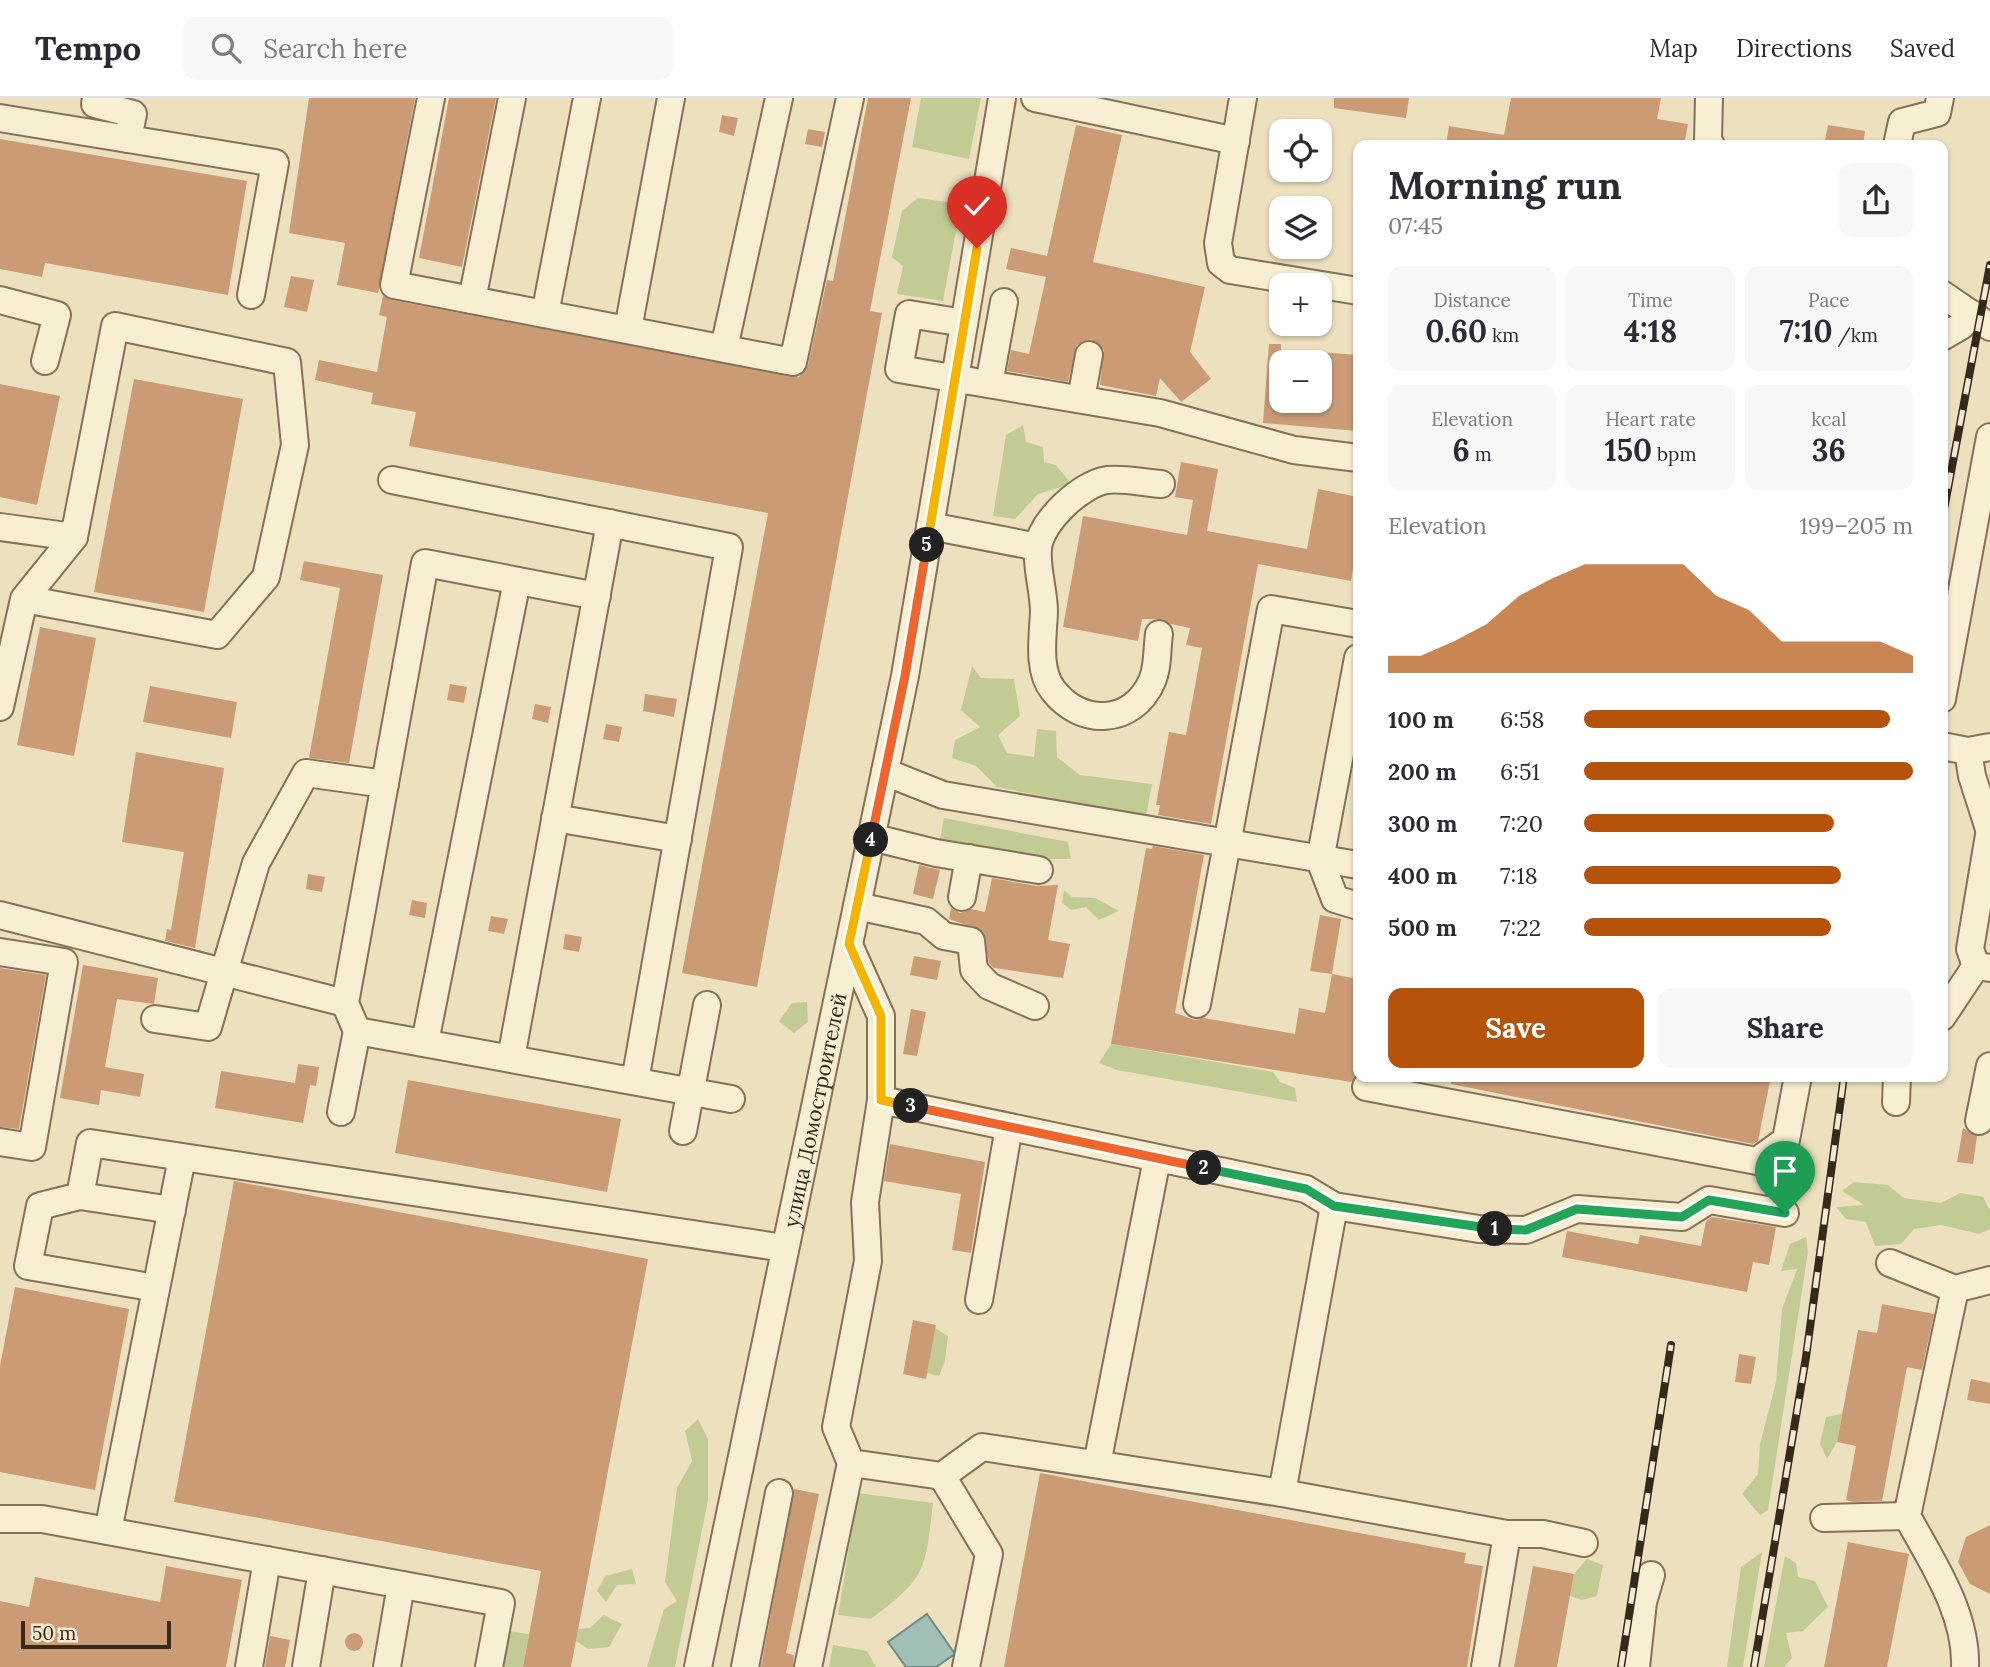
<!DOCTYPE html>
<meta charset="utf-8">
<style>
:root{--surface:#fff;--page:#f7f7f7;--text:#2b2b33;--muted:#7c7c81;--line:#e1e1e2;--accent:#b45309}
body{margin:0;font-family:Lora,serif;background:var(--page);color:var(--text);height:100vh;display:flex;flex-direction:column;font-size:26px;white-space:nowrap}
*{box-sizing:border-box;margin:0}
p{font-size:23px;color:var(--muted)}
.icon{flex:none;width:38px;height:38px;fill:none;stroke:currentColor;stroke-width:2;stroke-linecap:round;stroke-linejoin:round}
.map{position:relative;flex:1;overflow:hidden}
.drawer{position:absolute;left:1353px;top:42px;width:595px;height:942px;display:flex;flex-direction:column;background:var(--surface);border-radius:14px;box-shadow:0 2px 5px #0004}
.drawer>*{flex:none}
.tools{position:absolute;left:1269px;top:21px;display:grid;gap:14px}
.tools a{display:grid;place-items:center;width:63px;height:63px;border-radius:14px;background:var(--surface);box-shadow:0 2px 5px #0004;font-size:35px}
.scale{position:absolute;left:21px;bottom:18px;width:150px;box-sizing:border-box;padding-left:7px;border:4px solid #35291c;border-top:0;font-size:19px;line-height:24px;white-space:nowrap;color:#35291c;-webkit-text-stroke:5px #f5eacf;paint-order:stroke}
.pin{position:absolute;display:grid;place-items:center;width:60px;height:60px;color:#fff;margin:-72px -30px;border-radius:50% 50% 50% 0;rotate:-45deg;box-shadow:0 0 7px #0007}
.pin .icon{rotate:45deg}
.km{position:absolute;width:35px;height:35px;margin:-18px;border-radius:50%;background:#222;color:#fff;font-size:19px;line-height:35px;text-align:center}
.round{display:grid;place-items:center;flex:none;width:74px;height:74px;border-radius:14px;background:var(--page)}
.headline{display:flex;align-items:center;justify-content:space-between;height:119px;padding:0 35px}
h1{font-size:38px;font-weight:700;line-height:52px}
.metrics{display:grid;grid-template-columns:repeat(3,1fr);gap:10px;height:119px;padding:7px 35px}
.metrics div{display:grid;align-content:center;border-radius:14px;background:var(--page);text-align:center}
.metrics b{font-size:30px;font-weight:700}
.metrics small{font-size:19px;font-weight:400}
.metrics p{font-size:19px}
.chart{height:196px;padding:14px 35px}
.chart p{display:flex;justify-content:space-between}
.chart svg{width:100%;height:126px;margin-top:7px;fill:var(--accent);opacity:.7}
.primary-button{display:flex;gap:14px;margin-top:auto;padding:14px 35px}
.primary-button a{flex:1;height:80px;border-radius:14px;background:var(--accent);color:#fff;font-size:28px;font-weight:700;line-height:80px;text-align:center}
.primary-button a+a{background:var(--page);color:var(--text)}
ul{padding:0 35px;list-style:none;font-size:23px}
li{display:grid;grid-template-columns:112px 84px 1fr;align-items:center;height:52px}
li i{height:18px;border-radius:9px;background:var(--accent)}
header{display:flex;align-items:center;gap:42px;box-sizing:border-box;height:98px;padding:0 35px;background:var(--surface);border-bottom:2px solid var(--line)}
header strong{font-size:33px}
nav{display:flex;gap:38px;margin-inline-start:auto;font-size:24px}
.search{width:490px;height:63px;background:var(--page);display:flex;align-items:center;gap:18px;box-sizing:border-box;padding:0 24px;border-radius:14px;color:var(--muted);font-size:26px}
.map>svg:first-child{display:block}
</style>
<header>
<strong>Tempo</strong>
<div class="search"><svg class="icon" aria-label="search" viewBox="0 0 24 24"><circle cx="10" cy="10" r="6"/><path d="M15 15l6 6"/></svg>Search here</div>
<nav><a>Map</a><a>Directions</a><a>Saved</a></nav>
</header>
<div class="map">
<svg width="1990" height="1569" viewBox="0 0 1990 1569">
<rect width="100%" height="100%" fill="#ede0bf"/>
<g fill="#c3cb94">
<path d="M921 0H981L969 61 912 49Z"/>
<path d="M918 100 961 106 943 203 897 196 903 168 892 159 902 113Z"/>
<path d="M1023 327 1026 344 1043 349 1044 364 1056 367 1071 386 1038 396 1015 421 993 418 1006 337Z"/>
<path d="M972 568 981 580 1014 581 1020 618 998 637 1007 655 1034 659 1037 631 1056 633 1057 659 1080 677 1152 686 1146 718 997 689 976 668 952 660 955 642 980 629 961 612Z"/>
<path d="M944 720 1068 744 1071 761H1034L939 746Z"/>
<path d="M1064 792 1072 799 1095 800 1119 813 1099 822 1086 809 1071 812 1062 805Z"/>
<path d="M807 904 808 924 794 935 779 923 792 905Z"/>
<path d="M1111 946 1273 974 1280 984 1295 990 1297 1004 1117 972 1099 965Z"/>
<path d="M1854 1084 1888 1087 1904 1100 1941 1105 1960 1095 1983 1099 1990 1112V1131L1979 1136 1941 1127 1914 1131 1901 1146 1875 1148 1866 1124 1846 1121 1836 1109 1864 1107 1842 1093Z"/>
<path d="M1806 1139 1808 1154 1768 1412 1760 1417 1742 1396 1758 1376 1760 1346 1776 1284 1782 1211 1797 1171 1781 1173 1790 1146Z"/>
<path d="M935 1230 948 1238 945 1263 939 1278 927 1275Z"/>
<path d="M1842 1316 1837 1344 1827 1361 1820 1346 1826 1319Z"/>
<path d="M698 1321 708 1341V1402L675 1569H647L664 1511 677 1503 665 1484 677 1390 692 1363 685 1333Z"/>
<path d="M858 1395 933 1405C925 1473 927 1479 871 1521L838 1517Z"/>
<path d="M1762 1454 1743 1569H1727L1741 1469Z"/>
<path d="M1785 1458 1796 1465 1798 1479 1815 1483 1828 1509 1803 1533 1786 1535 1792 1560 1784 1569H1764Z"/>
<path d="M1587 1461 1603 1467 1597 1498 1582 1502 1570 1498 1574 1476Z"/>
<path d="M632 1471 636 1486 617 1487 606 1504 597 1493 605 1478Z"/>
<path d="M604 1517 622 1526 609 1549 588 1551 576 1543 578 1531 590 1530Z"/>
<path d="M509 1533 529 1536 523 1569H503Z"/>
<path d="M833 1547 867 1553 876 1569H829Z"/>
</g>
<path fill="#a2bfb7" stroke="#6a8c85" stroke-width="2" d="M927 1516 955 1556 936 1569H906L888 1544Z"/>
<g fill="#cb9b76">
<path d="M309 0H415L378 195 337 187 345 145 289 135Z"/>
<path d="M449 0H496L462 169 419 160Z"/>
<path d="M868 0H911L870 213 882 215 757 889 682 875 768 415 409 348 416 314 371 306 373 295 315 282 319 262 377 274 387 219 379 217 383 198 391 202 799 279 808 267 827 182 833 183Z"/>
<path d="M1334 0H1409L1406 20 1334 10Z"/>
<path d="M1511 0H1661L1657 21 1688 26 1684 47 1653 42 1652 47H1446L1449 28 1504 37Z"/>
<path d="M722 17 738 20 734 38 719 34Z"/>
<path d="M1076 27 1122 37 1093 164 1205 189 1190 254 1211 281 1181 304 1160 280 1156 298 1100 287 1104 252 1091 241 1077 247 1068 284 1007 273 1011 252 1029 256 1046 179 1006 171 1011 150 1047 158Z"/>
<path d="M1828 27 1865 33 1863 47H1824Z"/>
<path d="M808 31 825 34 822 49 805 46Z"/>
<path d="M0 41 247 83 228 197 45 165 42 179 0 171Z"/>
<path d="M291 178 314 182 307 214 284 209Z"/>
<path d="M1269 246H1281V303H1320V254L1358 257V333L1263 325Z"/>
<path d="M134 281 243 301 204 514 94 494Z"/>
<path d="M0 286 60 298 37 407 0 399Z"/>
<path d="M1181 364 1218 371 1207 433 1307 451 1318 391 1358 399V471L1353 470 1351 483 1258 466 1211 726 1158 717 1160 707H1156L1169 634 1186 637 1202 550 1186 547 1190 530 1171 526 1161 521H1142L1138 543 1063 529 1083 418 1187 437 1193 402 1175 399Z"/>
<path d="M304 463 383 477 349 665 309 660 340 490 300 482Z"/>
<path d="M40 529 96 540 74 658 17 647Z"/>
<path d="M450 586 467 589 464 605 447 602Z"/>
<path d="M150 588 237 604 231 640 143 624Z"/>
<path d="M645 596 677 601 674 619 643 613Z"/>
<path d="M535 606 551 609 548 625 532 621Z"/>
<path d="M606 626 622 629 619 644 603 641Z"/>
<path d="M136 654 224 670 195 850 165 843 167 831 171 832 184 754 122 744Z"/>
<path d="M1153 748 1204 757 1175 915 1195 922 1204 920 1295 936 1299 910 1325 915 1332 876 1358 881V976L1351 984 1111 946 1146 750 1152 751Z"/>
<path d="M919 767 940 772 933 801 913 796Z"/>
<path d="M308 776 325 779 322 794 306 791Z"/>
<path d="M992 780 1036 788 1058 787 1048 842 1070 846 1063 880 994 870 989 865 983 833 949 821 951 810 960 815 971 811 985 814Z"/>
<path d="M412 802 427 805 425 820 409 817Z"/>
<path d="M1320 817 1341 821 1332 876 1310 873Z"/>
<path d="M491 818 508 821 504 836 488 833Z"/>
<path d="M565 836 582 839 579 854 563 851Z"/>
<path d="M914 858 941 863 937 882 910 877Z"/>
<path d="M83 867 158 880 154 906 117 901 105 969 144 976 140 999 101 992 99 1007 60 1000Z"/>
<path d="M0 870 46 877 19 1031 0 1029Z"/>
<path d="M911 911 926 914 917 958 903 956Z"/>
<path d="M298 966 319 969 316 988 310 987 303 1025 215 1010 221 973 295 985Z"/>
<path d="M1452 978H1771L1758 1043 1753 1046 1451 986Z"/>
<path d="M408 982 621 1021 607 1094 395 1055Z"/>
<path d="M1963 1030 1977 1038 1973 1066 1957 1064Z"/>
<path d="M890 1046 985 1064 971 1155 952 1152 961 1096 884 1083Z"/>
<path d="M234 1083 648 1161 571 1569H523L541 1473 174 1404Z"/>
<path d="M1712 1119 1776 1129 1769 1167 1753 1164 1747 1194 1562 1159 1567 1133 1638 1146 1640 1137 1701 1148 1706 1123Z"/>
<path d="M15 1189 129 1211 95 1392 0 1374V1268Z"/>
<path d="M1882 1206 1934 1216 1922 1272 1907 1269 1882 1403 1854 1404 1846 1402 1856 1348 1837 1344 1858 1232 1877 1235Z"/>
<path d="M913 1222 936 1227 926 1281 903 1276Z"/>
<path d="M1739 1256 1756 1259 1751 1286 1735 1284Z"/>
<path d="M1971 1281 1990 1285V1306L1967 1302Z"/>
<path d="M1040 1375 1466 1455 1464 1465 1483 1468 1467 1569H1004Z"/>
<path d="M794 1391 819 1396 786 1555 794 1557 793 1569H761Z"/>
<path d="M1990 1427V1496L1970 1486 1958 1464 1966 1439Z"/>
<path d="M1848 1444 1909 1456 1887 1569H1824Z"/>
<path d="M166 1468 242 1482 226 1569H0V1503L29 1509 35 1479 160 1504Z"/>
<path d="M1533 1468 1574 1476 1557 1569H1514Z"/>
<circle cx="354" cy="1544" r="9"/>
<path d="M270 1538 290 1542 285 1569H265Z"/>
</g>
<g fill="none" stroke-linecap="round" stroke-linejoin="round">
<defs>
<g id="minor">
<path d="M96 0 95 6 133 16 128 41"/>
<path d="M431 0 394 187 793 264 850 0"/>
<path d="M1035 0 1236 43"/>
<path d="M1243 0 1218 145 1221 165 1230 172 1358 193"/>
<path d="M1709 0 1708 43 1711 47"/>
<path d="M0 20 275 65 251 197"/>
<path d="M1897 47 1902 24 1937 15 1940 0"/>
<path d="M1942 196 1990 229"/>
<path d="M0 202 57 217 45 263"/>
<path d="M472 202 512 0"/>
<path d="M545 216 587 0"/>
<path d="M964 225 909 216 899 271 1160 315 1294 352 1358 360"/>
<path d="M628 231 671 0"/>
<path d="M1942 239 1961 228 1972 216"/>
<path d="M724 250 779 0"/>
<path d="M989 286 1004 204"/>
<path d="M1081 301 1089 257"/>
<path d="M392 382 729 449 635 983"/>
<path d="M930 428 1038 449"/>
<path d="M0 429 74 439"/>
<path d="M597 498 425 465 345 905 357 933 731 1001"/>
<path d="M1159 536C1157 550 1158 570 1152 583 1133 627 1081 629 1053 592 1037 572 1043 538 1044 514 1044 493 1036 470 1038 450 1041 423 1081 386 1107 382 1124 380 1144 385 1161 386"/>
<path d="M1358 560 1320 762 1335 801 1358 808"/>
<path d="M1942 601 1990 339"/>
<path d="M0 609 24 501 74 439 115 228 287 264 295 347 266 479 217 537 24 501"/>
<path d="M1942 648 1968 653 1990 649"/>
<path d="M1968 653 1972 678 1989 731"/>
<path d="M885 674 943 697 1358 767"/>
<path d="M555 720 678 741"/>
<path d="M1990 731 1970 851 1976 868 1990 870"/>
<path d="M871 739 936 755 1039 772"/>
<path d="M962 799 969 760"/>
<path d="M857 808 926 823 944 838 971 843 974 872 989 888 1035 908"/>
<path d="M0 817 345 905"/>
<path d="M849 847 881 918V1002L865 1104 868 1163 836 1329 851 1365 942 1378 982 1349 1282 1395 1507 1436 1485 1569"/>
<path d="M0 854 64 864 32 1049 0 1044"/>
<path d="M1197 906 1271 511 1358 526"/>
<path d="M1942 919 1976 868"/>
<path d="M155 921 208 929 256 765 306 675 385 686"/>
<path d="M425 944 517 483"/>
<path d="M511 960 610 425"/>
<path d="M1366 989 1757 1063 1786 1042 1798 978"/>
<path d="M881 1002 1306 1091 1334 1108 1479 1131 1526 1132 1577 1111 1682 1119 1709 1102 1785 1115"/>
<path d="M1896 1004 1897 978"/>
<path d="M341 1014 357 933"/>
<path d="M1979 1023 1990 968"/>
<path d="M683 1033 707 907"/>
<path d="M80 1098 172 1112"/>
<path d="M1890 1165 1955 1191 1990 1182"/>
<path d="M156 1190 28 1168 40 1108 80 1098 90 1045 784 1150"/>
<path d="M1955 1191 1907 1418C1932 1464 1967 1515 1965 1569"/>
<path d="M979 1202 1009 1029"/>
<path d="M1097 1366 1157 1061"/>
<path d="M942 1378 989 1456 966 1569"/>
<path d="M1282 1395 1334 1108"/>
<path d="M1824 1420 1907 1418"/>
<path d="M0 1421H42L501 1505 489 1569"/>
<path d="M108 1433 182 1060"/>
<path d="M1507 1436H1543L1584 1445"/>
<path d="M249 1569 267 1462"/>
<path d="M306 1569 322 1472"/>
<path d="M387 1569 401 1487"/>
<path id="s1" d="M698 1569 905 578 1002 0"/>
<path d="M745 1569 779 1395"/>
<path d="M808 1569 851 1365"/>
<path d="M1636 1569 1643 1504 1651 1477"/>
</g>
</defs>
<use href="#minor" stroke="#857158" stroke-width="30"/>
<use href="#minor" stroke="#f8eed2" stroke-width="26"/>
<defs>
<g id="rail">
<path d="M1942 422 1990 167"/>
<path d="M1621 1569 1671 1247"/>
<path d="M1754 1569 1806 1259 1844 978"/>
</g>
</defs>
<use href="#rail" stroke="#35291c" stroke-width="8"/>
<use href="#rail" stroke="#f5eacf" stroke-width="5" stroke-dasharray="16" stroke-linecap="butt"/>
</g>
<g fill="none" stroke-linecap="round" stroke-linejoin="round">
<defs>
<path id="split-1" d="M1495 1131 1526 1132 1577 1111 1682 1119 1709 1102 1785 1115"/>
<path id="split-2" d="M1204 1070 1306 1091 1334 1108 1495 1131"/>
<path id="split-3" d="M911 1008 1204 1070"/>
<path id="split-4" d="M871 742 849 846 881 918V1002L911 1008"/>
<path id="split-5" d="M871 742 905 578 927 447"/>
<path id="split-6" d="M927 447 977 150"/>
</defs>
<use href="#split-1" stroke="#fff" stroke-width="14"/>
<use href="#split-2" stroke="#fff" stroke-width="14"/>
<use href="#split-3" stroke="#fff" stroke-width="14"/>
<use href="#split-4" stroke="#fff" stroke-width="14"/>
<use href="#split-5" stroke="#fff" stroke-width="14"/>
<use href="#split-6" stroke="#fff" stroke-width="14"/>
<use href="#split-1" stroke="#22a559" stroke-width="9"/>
<use href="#split-2" stroke="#22a559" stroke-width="9"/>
<use href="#split-3" stroke="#f0652b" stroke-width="9"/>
<use href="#split-4" stroke="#f5b400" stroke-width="9"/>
<use href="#split-5" stroke="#f0652b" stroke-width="9"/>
<use href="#split-6" stroke="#f5b400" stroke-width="9"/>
</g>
<g text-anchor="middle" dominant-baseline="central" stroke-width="7" stroke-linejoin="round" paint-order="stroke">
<g font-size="21" fill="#35291c" stroke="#f5eacf">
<text stroke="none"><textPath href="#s1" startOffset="569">улица Домостроителей</textPath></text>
</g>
</g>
</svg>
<div class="tools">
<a><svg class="icon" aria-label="locate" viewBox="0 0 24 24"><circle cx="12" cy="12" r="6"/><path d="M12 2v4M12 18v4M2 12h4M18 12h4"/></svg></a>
<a><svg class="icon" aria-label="layers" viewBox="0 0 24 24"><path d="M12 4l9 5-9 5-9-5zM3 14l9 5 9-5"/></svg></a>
<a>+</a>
<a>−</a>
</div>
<div class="scale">50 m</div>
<div class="pin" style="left:1785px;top:1115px;background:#1e9e55"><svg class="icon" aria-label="arrive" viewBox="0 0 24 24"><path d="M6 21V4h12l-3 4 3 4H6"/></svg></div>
<div class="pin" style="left:977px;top:150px;background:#d93025"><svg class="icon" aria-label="check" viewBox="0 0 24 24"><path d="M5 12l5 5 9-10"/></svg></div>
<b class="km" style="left:1495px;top:1131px">1</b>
<b class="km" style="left:1204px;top:1070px">2</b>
<b class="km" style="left:911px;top:1008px">3</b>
<b class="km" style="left:871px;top:742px">4</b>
<b class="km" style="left:927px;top:447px">5</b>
<section class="drawer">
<div class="headline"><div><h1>Morning run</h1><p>07:45</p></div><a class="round"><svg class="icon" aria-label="share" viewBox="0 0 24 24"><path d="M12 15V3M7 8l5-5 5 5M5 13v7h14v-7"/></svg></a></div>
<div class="metrics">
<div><p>Distance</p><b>0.60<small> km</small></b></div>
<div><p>Time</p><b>4:18</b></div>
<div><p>Pace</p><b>7:10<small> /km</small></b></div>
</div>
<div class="metrics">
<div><p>Elevation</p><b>6<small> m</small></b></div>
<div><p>Heart rate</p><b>150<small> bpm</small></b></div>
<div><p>kcal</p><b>36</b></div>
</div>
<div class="chart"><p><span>Elevation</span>199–205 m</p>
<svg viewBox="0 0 160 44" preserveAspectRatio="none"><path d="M0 44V38L10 38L20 33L30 27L40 17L50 11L60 6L70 6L80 6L90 6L100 17L110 22L120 33L130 33L140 33L150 33L160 38V44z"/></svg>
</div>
<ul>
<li><b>100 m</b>6:58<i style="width:93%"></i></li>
<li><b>200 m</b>6:51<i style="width:100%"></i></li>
<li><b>300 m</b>7:20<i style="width:76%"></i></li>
<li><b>400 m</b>7:18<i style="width:78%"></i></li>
<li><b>500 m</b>7:22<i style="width:75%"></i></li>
</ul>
<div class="primary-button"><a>Save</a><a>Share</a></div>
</section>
</div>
